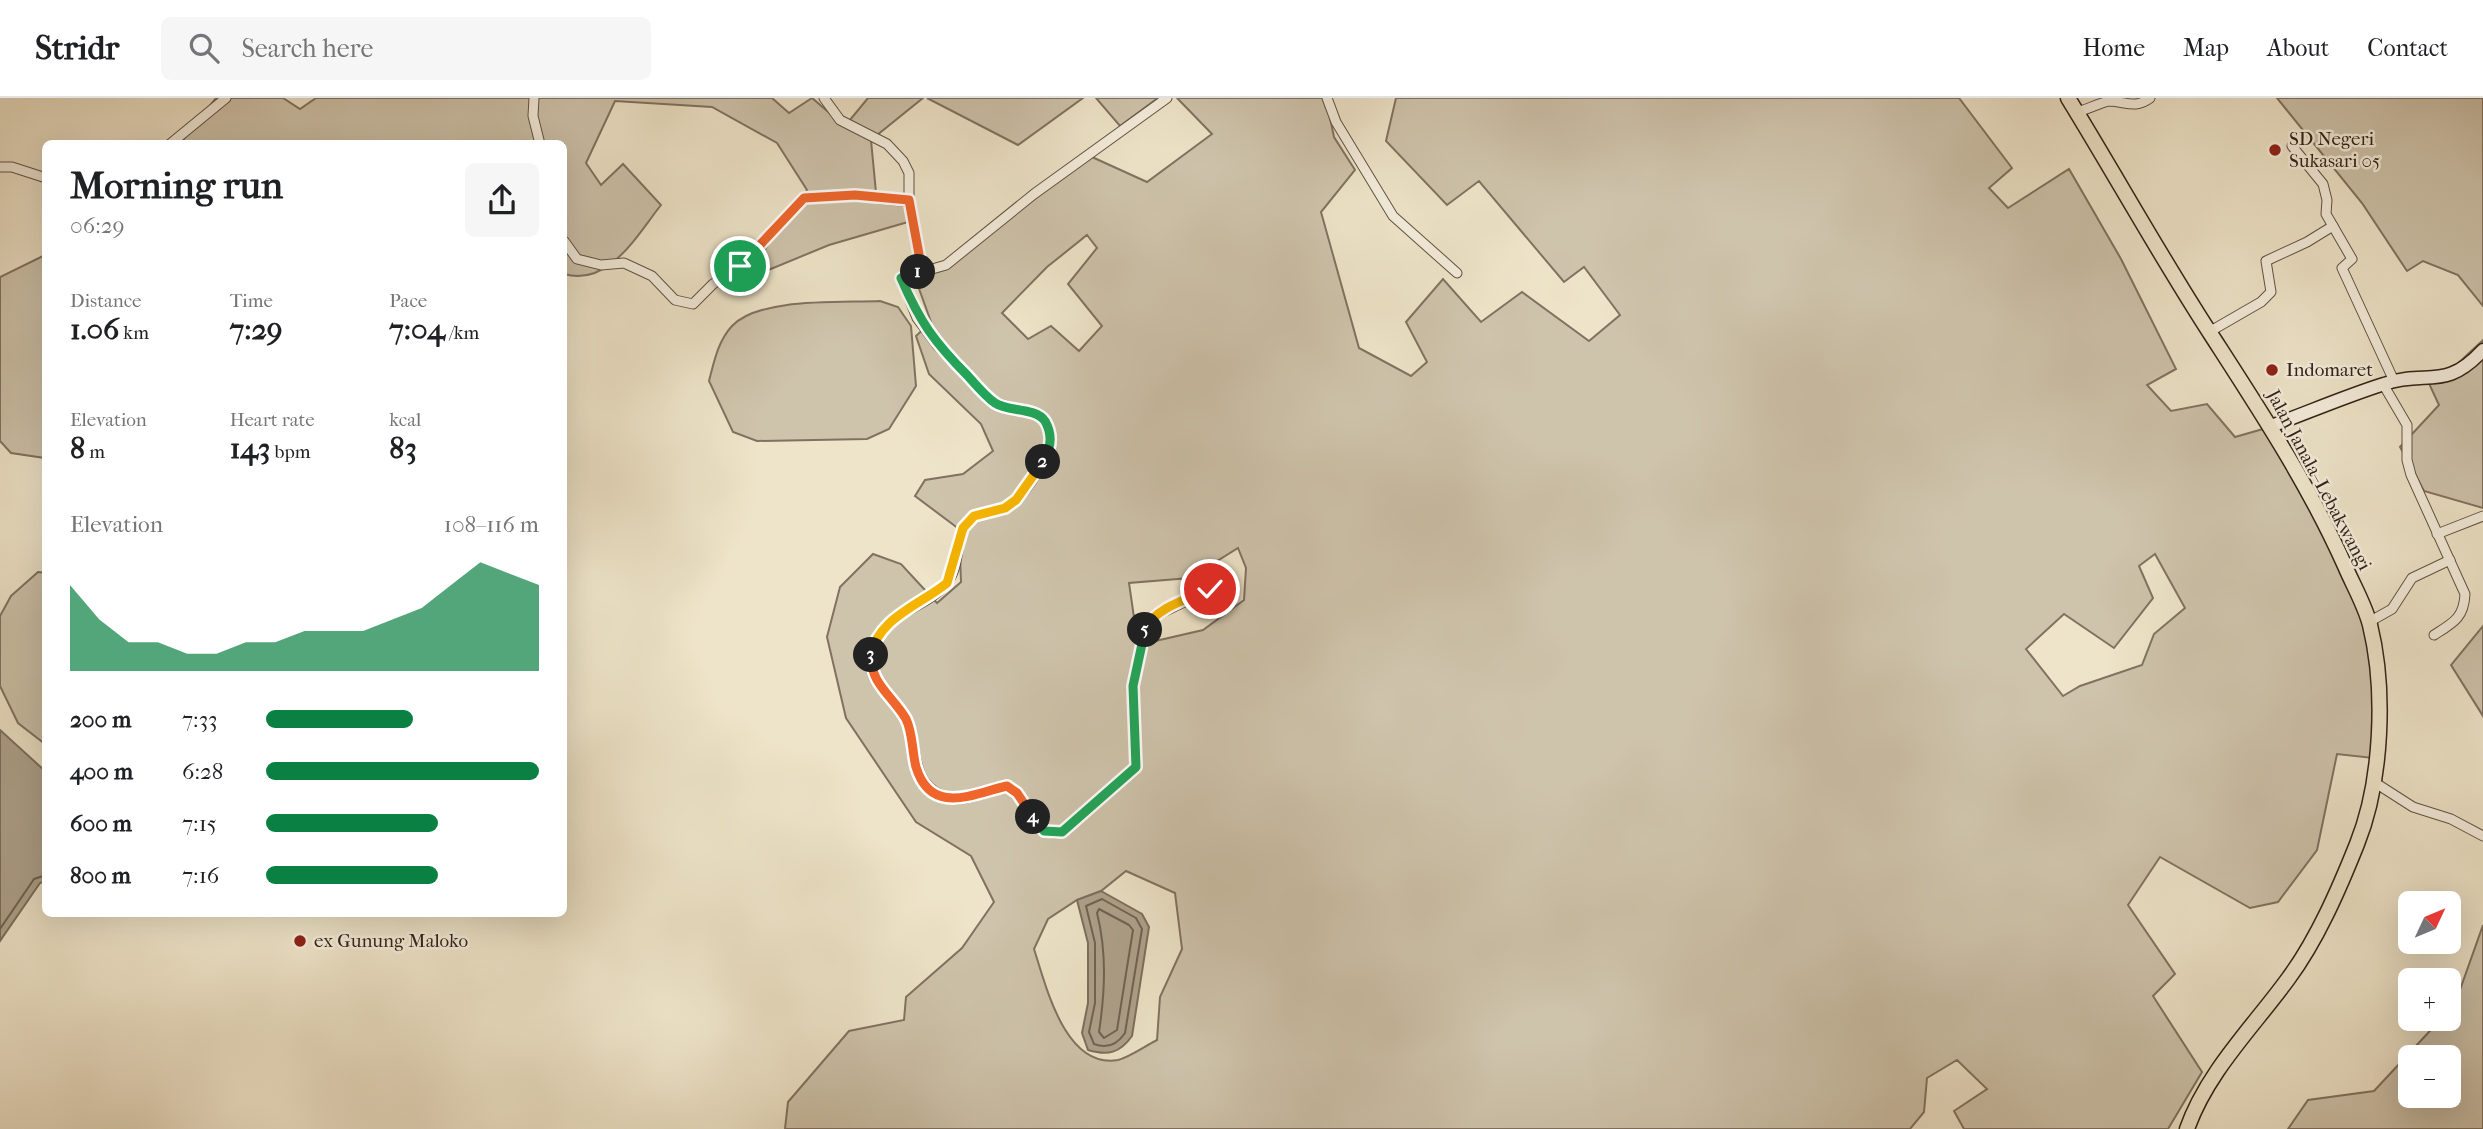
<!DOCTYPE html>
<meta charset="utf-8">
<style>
:root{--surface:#fff;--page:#f6f6f6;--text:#202124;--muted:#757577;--line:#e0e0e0;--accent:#0b8043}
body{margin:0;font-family:"IM FELL French Canon",serif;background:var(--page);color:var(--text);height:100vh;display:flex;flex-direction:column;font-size:26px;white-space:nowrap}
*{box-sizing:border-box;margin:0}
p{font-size:23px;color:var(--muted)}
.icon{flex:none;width:38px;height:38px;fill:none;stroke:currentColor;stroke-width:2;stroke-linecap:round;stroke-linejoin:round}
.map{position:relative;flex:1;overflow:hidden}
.details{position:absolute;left:42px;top:42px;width:525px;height:777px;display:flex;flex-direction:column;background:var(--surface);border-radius:10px;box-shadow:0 7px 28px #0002}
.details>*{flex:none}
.needle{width:46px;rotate:46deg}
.controls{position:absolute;left:2398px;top:793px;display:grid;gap:14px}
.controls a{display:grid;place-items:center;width:63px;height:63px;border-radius:10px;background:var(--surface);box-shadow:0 7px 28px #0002;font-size:35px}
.pin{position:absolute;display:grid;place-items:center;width:60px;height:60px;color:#fff;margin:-30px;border:4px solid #fff;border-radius:50%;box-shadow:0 2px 7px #0007}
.km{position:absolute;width:35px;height:35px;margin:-18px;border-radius:50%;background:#222;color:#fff;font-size:19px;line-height:35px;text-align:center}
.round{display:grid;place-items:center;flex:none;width:74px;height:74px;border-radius:10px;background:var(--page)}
.head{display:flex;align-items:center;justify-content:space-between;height:119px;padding:0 28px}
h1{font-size:38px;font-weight:700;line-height:52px}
.figures{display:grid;grid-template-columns:repeat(3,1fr);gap:10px;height:119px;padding:7px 28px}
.figures div{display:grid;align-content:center}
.figures b{font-size:30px;font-weight:700}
.figures small{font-size:19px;font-weight:400}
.figures p{font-size:19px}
.chart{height:196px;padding:14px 28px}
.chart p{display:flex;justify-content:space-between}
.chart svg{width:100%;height:126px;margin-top:7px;fill:var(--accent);opacity:.7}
ul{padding:0 28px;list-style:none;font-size:23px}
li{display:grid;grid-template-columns:112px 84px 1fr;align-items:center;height:52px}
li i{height:18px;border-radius:9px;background:var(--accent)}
header{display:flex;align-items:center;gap:42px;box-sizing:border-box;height:98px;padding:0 35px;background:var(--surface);border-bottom:2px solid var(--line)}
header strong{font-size:33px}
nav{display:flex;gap:38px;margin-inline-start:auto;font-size:24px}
.search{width:490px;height:63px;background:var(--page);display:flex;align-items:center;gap:18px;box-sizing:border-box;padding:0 24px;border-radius:10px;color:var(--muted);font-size:26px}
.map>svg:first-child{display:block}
</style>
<header>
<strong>Stridr</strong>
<div class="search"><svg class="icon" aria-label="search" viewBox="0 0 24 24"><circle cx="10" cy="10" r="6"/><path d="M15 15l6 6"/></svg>Search here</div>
<nav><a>Home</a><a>Map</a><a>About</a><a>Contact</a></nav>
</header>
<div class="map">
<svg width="2483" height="1031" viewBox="0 0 2483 1031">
<rect width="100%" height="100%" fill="#eee4c9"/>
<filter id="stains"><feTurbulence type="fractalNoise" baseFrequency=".00286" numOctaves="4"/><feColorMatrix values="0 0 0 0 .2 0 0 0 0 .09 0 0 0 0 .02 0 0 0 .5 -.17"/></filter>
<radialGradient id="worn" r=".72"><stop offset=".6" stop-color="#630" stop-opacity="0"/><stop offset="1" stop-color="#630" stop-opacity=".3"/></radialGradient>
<g fill="#cec3ab" stroke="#807261" stroke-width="2" fill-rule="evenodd">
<path d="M216 0H283L300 11 316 0H772L789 15 812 0 845 28 868 0H923L871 42 877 105 906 108 908 124 829 147 727 189 760 158 807 92 777 45 712 9 615 3 586 65 601 87 623 66 661 107C637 137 609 189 564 176V46H180Z"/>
<path d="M927 0H1083L1018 47Z"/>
<path d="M1096 0H1158L1120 28Z"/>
<path d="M1177 0H1326L1334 39 1355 72 1321 114 1359 250 1411 278 1427 264 1406 224 1443 181 1481 224 1522 194 1589 243 1620 217 1584 169 1564 184 1479 83 1447 107 1386 43 1396 0H1959L2012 70 1989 90 2008 110 2069 71 2121 161 2176 271 2147 287 2171 313 2207 306 2235 339 2270 329 2367 527 2376 595 2373 660 2337 656 2317 752 2278 804 2250 810 2160 759 2128 807 2175 876 2153 898 2202 974 2168 1031H1964L1954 1013 1987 991 1957 962 1927 980 1924 1014 1910 1031H785L788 1004 849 933 904 922 906 899 962 850 994 804 971 758 916 724 846 620 827 539 840 489 873 456 901 466 937 505 961 484 959 431 915 398 925 382 963 376 993 353 981 326 929 276 916 238 931 224 917 185 1092 59 1147 84 1212 36ZM1087 137 1097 150 1068 186 1102 228 1079 253 1051 228 1028 241 1002 215 1047 169ZM1238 450 1246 470 1244 502 1203 532 1138 547 1129 485 1190 480ZM2155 456 2185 510 2154 536 2142 567 2080 588 2063 598 2026 551 2064 516 2114 550 2153 500 2139 468ZM1126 773 1175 795 1182 851 1160 899 1157 942C1145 948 1130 959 1118 962 1065 971 1046 888 1034 851L1048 821 1077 802 1101 793Z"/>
<path d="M2277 0H2483V208L2458 177 2423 163 2407 173 2362 105Z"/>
<path d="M45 157V360L11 355 0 343V179Z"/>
<path d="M880 203 898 209 911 228 916 288 889 331 867 341 757 343 733 334 709 283C714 264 718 243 732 228 759 199 842 205 880 203Z"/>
<path d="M2483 242V410L2424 393 2400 349 2439 307 2426 279 2453 270Z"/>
<path d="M38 474 46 475 45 646 18 625 0 588V518L11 498Z"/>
<path d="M2483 528V618L2451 567Z"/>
<path d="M2483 827V1031H2288L2308 1002 2374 993 2441 921 2448 920V912L2456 903ZM2448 959V998H2410V959Z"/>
</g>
<g fill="#aea28c" stroke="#7c6f5d" stroke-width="2">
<path d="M0 632 45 673 46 783 40 785 0 843Z"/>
<path d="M1101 793 1142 816 1149 829 1132 938C1120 955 1108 958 1088 952L1082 935 1088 905V845L1077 802Z"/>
</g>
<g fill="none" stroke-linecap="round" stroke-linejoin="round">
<g stroke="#706252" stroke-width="2">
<path d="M1102 801 1136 820 1142 831 1125 935C1117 947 1107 951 1094 946L1089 934 1095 905V845L1086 808Z"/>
<path d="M1099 811 1129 827 1133 832 1117 932 1104 940 1099 934C1105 894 1107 855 1097 815Z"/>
<path d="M0 831 34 781 46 777"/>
</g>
<defs>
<g id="street">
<path d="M534 0 533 18 540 46"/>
<path d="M824 0 840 22 887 46 903 63 909 75V102L922 173"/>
<path d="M1167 0 1034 96 946 167 901 180 917 220 938 248 993 304 1038 317 1044 323 1051 341 1050 350C1042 368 1024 400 1006 409 995 414 981 412 971 421 953 439 962 466 947 485 929 507 897 512 879 536 872 546 868 559 871 571 876 592 898 604 907 623 919 650 909 682 941 697 963 708 986 693 1007 688 1029 698 1032 742 1062 734L1136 669 1133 588 1146 529 1159 516 1211 491"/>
<path d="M1327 0 1336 24 1393 118 1457 175"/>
<path d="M2077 14C2086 12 2104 3 2110 3 2127 4 2135 11 2150 0"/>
<path d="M170 46 226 0"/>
<path d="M2292 48 2323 86 2327 102 2326 116 2352 161 2342 170 2394 283"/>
<path d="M0 69H12L46 80"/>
<path d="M564 143 577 161 601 167 624 165 652 178 675 202 693 206 713 186 740 168 804 100 855 97 909 102"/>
<path d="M2209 234 2261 204 2271 194 2266 163 2307 144 2333 128"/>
<path d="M2383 286 2407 327V362L2411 377 2465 496C2464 520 2453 525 2434 537"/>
<path d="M2437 436 2483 418"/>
<path d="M2369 524 2392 511 2412 480 2450 462"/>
<path d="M2374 684 2413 709 2451 721 2483 738"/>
</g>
<path id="secondary" d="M2271 328C2309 314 2346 298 2384 286 2428 271 2444 294 2483 252"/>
<path id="primary" d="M2068 0C2116 78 2160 158 2210 235 2259 311 2308 385 2345 468 2353 487 2365 507 2370 527 2386 592 2382 684 2357 746 2339 791 2317 842 2288 881 2253 929 2207 974 2187 1031"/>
</defs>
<use href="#street" stroke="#615244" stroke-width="11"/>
<use href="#secondary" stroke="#322217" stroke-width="15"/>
<use href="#primary" stroke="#322217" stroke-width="17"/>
<use href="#street" stroke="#f4eddc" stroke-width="9"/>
<use href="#secondary" stroke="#f4eddc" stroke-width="12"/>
<use href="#primary" stroke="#eee4c9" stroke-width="14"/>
</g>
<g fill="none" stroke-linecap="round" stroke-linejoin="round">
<defs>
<path id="split-1" d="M740 168 804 100 855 97 909 102 921 167 922 173 918 174"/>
<path id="split-2" d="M918 174 901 180C920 224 934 244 968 278 976 287 985 298 995 305 1008 314 1035 309 1045 323 1053 337 1051 351 1043 364"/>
<path id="split-3" d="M871 557C878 520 920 507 947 485L963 430 974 418 1005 410 1016 402 1043 364"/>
<path id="split-4" d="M871 557C870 586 893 598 906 621 913 635 912 654 916 669 931 719 975 695 1007 688L1017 695 1033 719"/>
<path id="split-5" d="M1033 719 1044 733 1062 734 1136 669 1133 588 1145 532"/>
<path id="split-6" d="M1145 532C1154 510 1190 500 1210 491"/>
</defs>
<use href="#split-1" stroke="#fff" stroke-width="14"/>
<use href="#split-2" stroke="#fff" stroke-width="14"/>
<use href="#split-3" stroke="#fff" stroke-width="14"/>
<use href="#split-4" stroke="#fff" stroke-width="14"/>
<use href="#split-5" stroke="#fff" stroke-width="14"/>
<use href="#split-6" stroke="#fff" stroke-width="14"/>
<use href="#split-1" stroke="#f0652b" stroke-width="9"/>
<use href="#split-2" stroke="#22a559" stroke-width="9"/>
<use href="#split-3" stroke="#f5b400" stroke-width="9"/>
<use href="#split-4" stroke="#f0652b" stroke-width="9"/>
<use href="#split-5" stroke="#22a559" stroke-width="9"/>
<use href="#split-6" stroke="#f5b400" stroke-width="9"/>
</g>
<g fill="#8f2418" stroke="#f4eddc" stroke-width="2.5">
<circle cx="2275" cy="52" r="7"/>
<circle cx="2272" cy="272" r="7"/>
<circle cx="300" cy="843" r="7"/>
</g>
<g text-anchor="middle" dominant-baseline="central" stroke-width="5" stroke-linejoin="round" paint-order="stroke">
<g font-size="19" fill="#322217" stroke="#f4eddc" text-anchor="start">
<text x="2289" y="41">SD Negeri<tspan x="2289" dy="22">Sukasari 05</tspan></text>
<text x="2286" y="272">Indomaret</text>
<text x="314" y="843">ex Gunung Maloko</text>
</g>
<g font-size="19" fill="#322217" stroke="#f4eddc">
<text transform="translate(2319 382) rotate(62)">Jalan Janala–Lebakwangi</text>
</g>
</g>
<rect width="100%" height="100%" filter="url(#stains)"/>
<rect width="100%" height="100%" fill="url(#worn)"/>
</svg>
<div class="controls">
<a><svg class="needle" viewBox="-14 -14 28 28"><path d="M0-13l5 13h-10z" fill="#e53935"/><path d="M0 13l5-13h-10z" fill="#757577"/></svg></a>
<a>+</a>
<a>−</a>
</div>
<div class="pin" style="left:740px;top:168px;background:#1e9e55"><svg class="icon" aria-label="arrive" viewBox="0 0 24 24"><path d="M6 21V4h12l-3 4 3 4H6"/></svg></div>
<div class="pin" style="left:1210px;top:491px;background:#d93025"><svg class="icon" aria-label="check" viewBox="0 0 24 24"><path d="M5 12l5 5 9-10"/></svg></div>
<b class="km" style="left:918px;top:174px">1</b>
<b class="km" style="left:1043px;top:364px">2</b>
<b class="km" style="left:871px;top:557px">3</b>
<b class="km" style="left:1033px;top:719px">4</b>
<b class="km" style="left:1145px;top:532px">5</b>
<section class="details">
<div class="head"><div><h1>Morning run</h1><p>06:29</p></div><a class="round"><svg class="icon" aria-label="share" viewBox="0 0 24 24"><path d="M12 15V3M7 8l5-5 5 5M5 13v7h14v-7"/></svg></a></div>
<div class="figures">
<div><p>Distance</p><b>1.06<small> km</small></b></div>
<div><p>Time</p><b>7:29</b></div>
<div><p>Pace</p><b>7:04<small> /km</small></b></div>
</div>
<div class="figures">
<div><p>Elevation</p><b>8<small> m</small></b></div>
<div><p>Heart rate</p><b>143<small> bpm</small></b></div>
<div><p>kcal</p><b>83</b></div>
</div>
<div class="chart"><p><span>Elevation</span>108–116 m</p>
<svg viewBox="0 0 160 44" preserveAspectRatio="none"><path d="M0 44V14L10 26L20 34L30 34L40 38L50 38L60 34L70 34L80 30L90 30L100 30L110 26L120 22L130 14L140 6L150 10L160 14V44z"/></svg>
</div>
<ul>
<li><b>200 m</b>7:33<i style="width:54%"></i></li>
<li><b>400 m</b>6:28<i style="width:100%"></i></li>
<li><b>600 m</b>7:15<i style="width:63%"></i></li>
<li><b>800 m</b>7:16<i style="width:63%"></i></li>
</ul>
</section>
</div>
